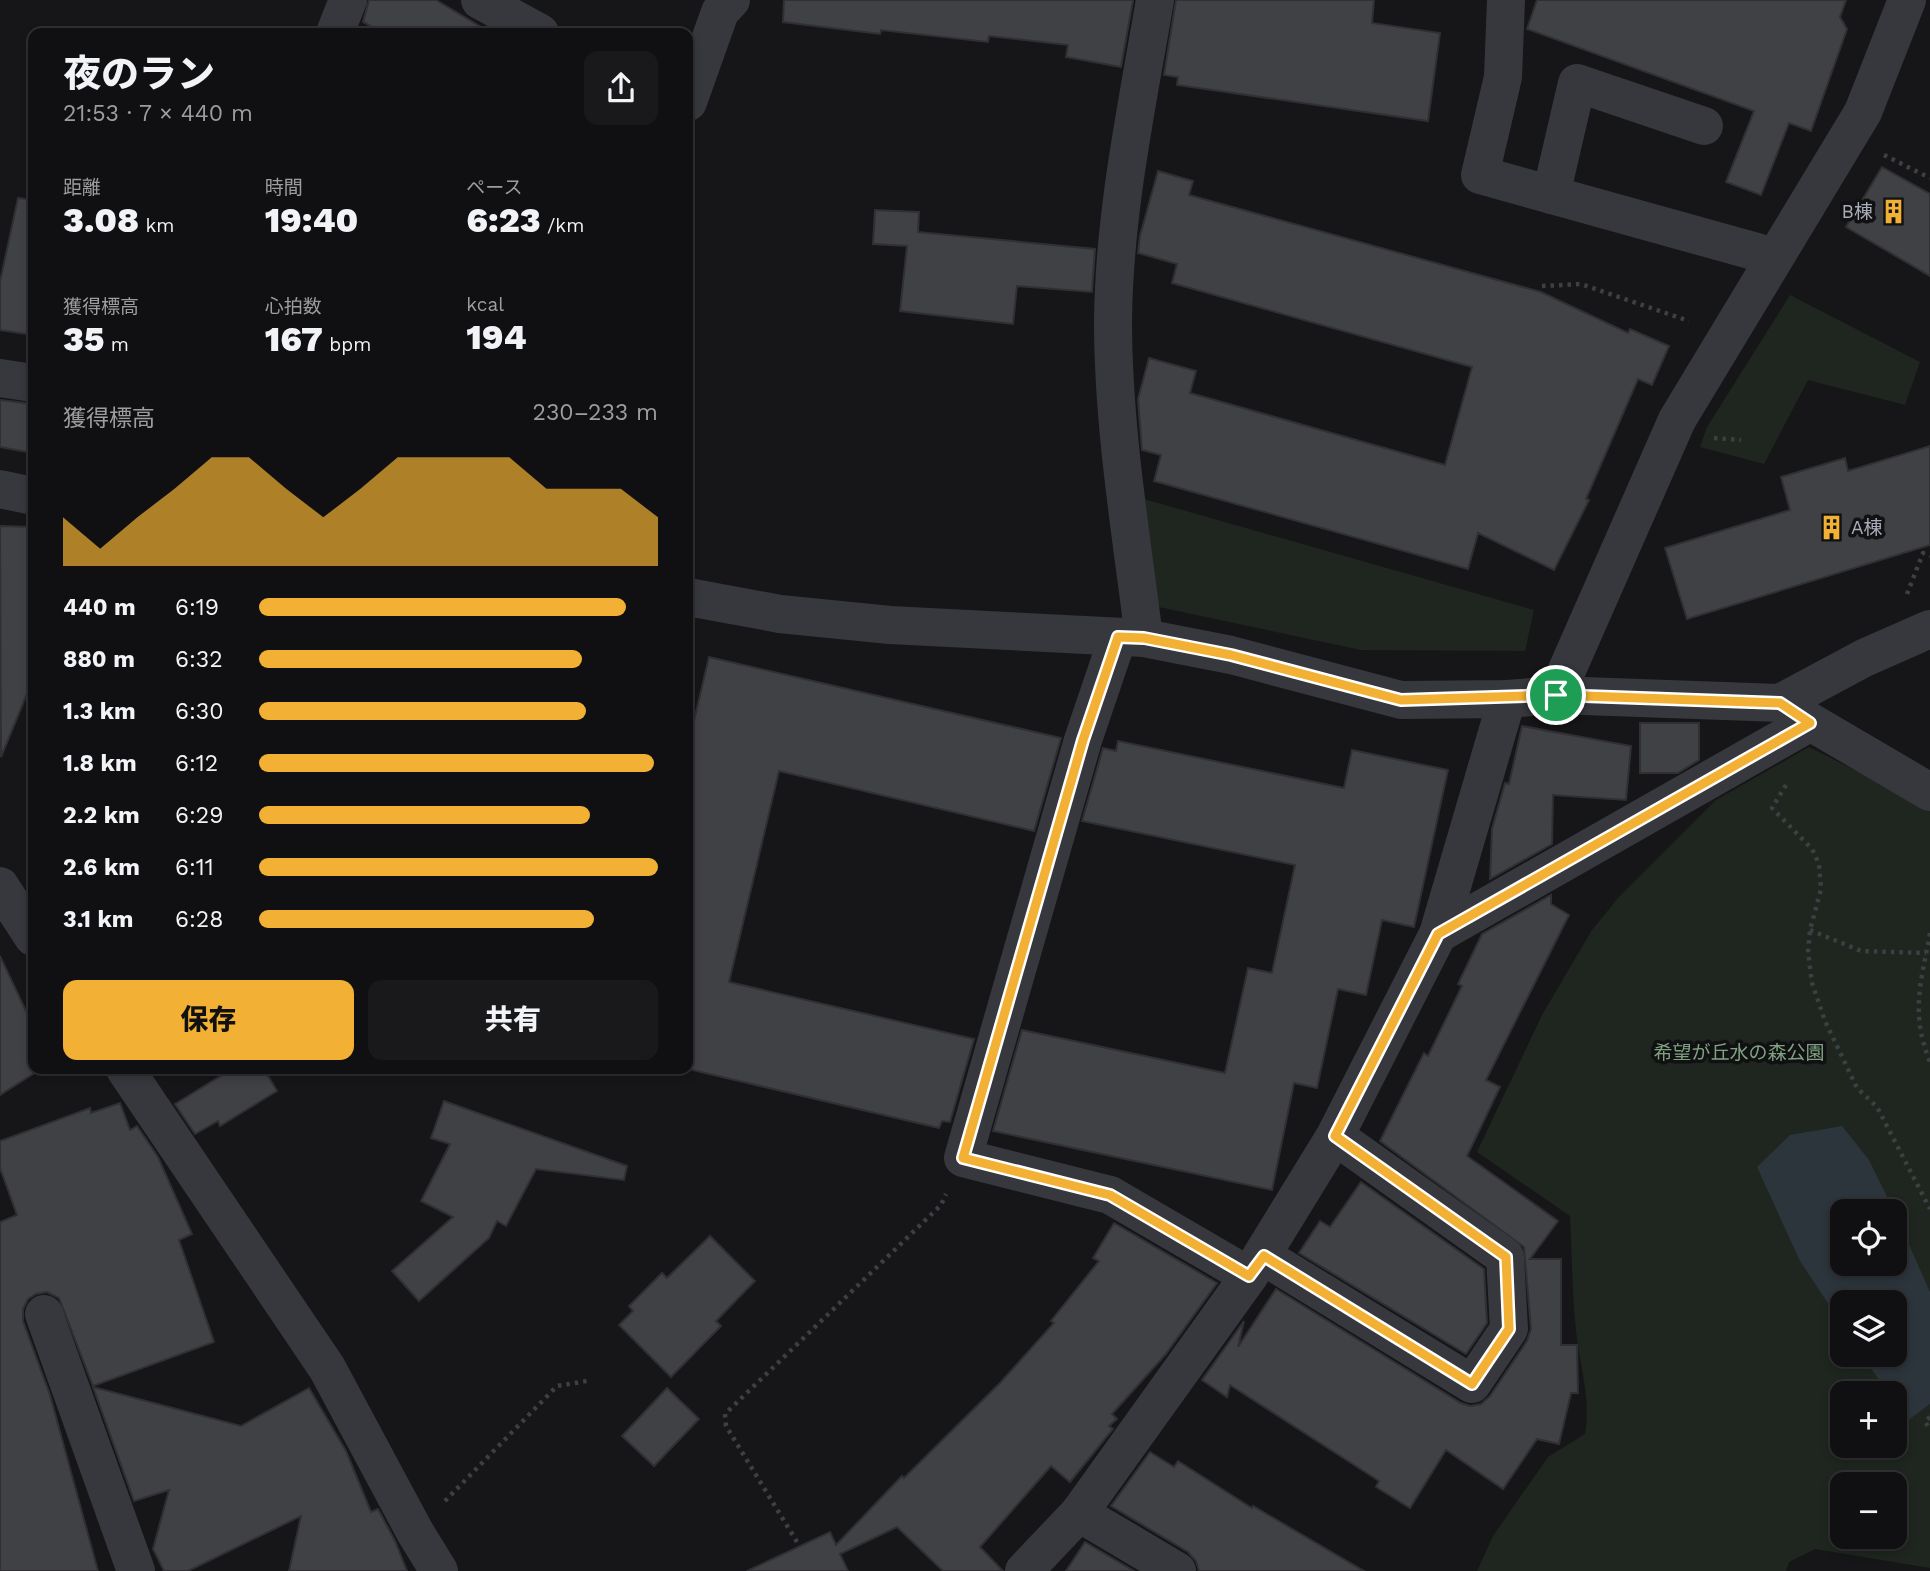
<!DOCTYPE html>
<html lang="ja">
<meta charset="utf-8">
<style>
:root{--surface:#101012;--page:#19191b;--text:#f1f3f6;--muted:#9c9d9f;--line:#303032;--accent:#f2b134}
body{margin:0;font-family:"Work Sans","Noto Sans JP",sans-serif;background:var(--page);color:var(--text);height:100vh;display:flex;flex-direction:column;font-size:26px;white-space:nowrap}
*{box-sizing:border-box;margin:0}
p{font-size:23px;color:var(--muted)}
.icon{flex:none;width:38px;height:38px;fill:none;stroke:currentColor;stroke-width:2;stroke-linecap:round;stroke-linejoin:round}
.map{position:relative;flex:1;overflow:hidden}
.panel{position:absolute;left:28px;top:28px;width:665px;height:1046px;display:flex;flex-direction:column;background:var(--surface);border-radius:14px;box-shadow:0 4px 10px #0003,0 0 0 2px var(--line)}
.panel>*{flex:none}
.tools{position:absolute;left:1830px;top:1199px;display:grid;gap:14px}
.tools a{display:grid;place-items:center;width:77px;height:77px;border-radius:14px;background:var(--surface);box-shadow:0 4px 10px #0003,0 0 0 2px var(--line);font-size:35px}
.pin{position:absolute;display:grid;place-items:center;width:60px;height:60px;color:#fff;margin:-30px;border:4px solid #fff;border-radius:50%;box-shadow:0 2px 7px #0007}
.round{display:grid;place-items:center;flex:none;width:74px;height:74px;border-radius:14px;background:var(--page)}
.overview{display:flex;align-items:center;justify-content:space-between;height:119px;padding:0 35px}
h1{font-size:38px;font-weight:800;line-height:52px}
.stats{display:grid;grid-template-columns:repeat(3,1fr);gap:10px;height:119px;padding:7px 35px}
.stats div{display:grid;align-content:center}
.stats b{font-size:35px;font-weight:800}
.stats small{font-size:19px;font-weight:400}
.stats p{font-size:19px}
.chart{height:196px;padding:14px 35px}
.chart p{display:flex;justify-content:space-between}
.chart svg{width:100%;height:126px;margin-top:7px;fill:var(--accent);opacity:.7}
.primary-button{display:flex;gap:14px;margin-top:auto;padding:14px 35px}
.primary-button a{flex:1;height:80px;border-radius:14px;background:var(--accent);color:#111;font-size:28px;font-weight:800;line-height:80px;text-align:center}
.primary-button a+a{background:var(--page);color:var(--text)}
ul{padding:0 35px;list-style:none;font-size:23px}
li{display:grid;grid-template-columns:112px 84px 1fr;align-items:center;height:52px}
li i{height:18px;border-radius:9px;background:var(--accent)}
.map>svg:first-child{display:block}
</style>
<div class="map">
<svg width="1930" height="1571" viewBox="0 0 1930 1571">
<rect width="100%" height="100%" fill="#161618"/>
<g fill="#1e261f" fill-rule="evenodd">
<path d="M1790 295 1920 362 1905 405 1808 380 1764 464 1700 447 1707 427Z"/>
<path d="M1144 499 1534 610 1525 651 1361 650 1154 606Z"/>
<path d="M1809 747 1930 808V1568L1815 1549 1789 1562 1786 1571H1477L1493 1536 1548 1457 1585 1434C1591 1395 1580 1369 1576 1331 1572 1293 1572 1254 1570 1216L1477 1152 1542 1015 1592 930 1618 898 1716 800ZM1843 1211H1895V1264H1843ZM1843 1302H1895V1354H1843ZM1843 1393H1895V1446H1843ZM1843 1484H1895V1536H1843Z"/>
</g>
<path fill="#2c353c" d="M1842 1126 1869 1160 1894 1211H1843V1264H1895V1213L1930 1292V1404L1907 1421 1895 1405V1393H1888L1862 1355 1895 1354V1302H1843V1326L1800 1261 1757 1167 1790 1135Z"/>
<g fill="#404145" stroke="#303034" stroke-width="2">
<path d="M369 0H436L491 33H383L363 22Z"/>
<path d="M784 0H1133L1121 67 1066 57 1068 45 989 36 988 42 881 30 880 34 783 22Z"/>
<path d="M1176 0H1374L1372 23 1440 33 1428 121 1177 85 1178 77 1164 75Z"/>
<path d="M1537 0H1846L1840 17 1847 29 1811 131 1789 123 1761 195 1726 182 1754 111 1527 29Z"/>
<path d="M1882 167 1930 194V276L1846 227Z"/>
<path d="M1158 171 1193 181 1189 195 1541 292 1628 333 1630 329 1669 346 1652 385 1638 379 1586 499 1589 500 1554 570 1478 533 1468 569 1154 481 1161 455 1142 450 1138 399 1149 358 1196 371 1190 393 1445 465 1472 367 1172 283 1177 264 1138 253 1140 236Z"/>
<path d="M18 198 33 200V335L0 330V282Z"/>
<path d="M875 210 919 212 918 232 1095 249 1092 292 1017 286 1013 324 900 311 907 246 873 244Z"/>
<path d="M0 400 33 404V453L0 447Z"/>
<path d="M1930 446V545L1687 619 1665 548 1790 510 1781 477 1845 458 1848 471Z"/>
<path d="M0 526 33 527V679L1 757Z"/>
<path d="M709 657 1061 738 1034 831 779 771 729 982 974 1039 950 1122 942 1121 939 1128 688 1069V746Z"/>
<path d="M1640 723H1699V760L1678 773H1640Z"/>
<path d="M1522 726 1631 746 1626 800 1553 795 1552 844 1490 879 1492 829 1505 783 1509 784Z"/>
<path d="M1118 741 1344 788 1352 750 1448 770 1414 927 1382 920 1366 995 1338 989 1317 1088 1294 1083 1272 1190 993 1131 1022 1030 1225 1073 1248 968 1272 973 1295 865 1082 821 1103 748 1116 751Z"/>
<path d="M1551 895V904L1569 915 1486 1080 1500 1087 1467 1156 1558 1221 1530 1259H1561V1345H1577L1578 1393H1571L1559 1444 1537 1439 1503 1489 1446 1450 1410 1508 1376 1487 1379 1481 1230 1385 1227 1397 1202 1380 1244 1321 1238 1347 1276 1289 1461 1403 1470 1406 1481 1404 1490 1396 1527 1341 1531 1329 1524 1247 1380 1141 1424 1053 1428 1056 1462 986 1458 984 1482 934Z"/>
<path d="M0 956 33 1026V1074L0 1095Z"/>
<path d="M232 1069H264L277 1091 220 1126 218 1121 195 1134 175 1104Z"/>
<path d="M444 1101 627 1166 624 1180 536 1169 506 1226 497 1221 489 1238 419 1301 392 1271 453 1217 421 1201 450 1144 431 1138Z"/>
<path d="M120 1103 130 1130 137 1126 158 1157 192 1234 179 1240 214 1342 93 1386 59 1298 47 1292 36 1294 28 1299 23 1309V1321L50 1395 98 1571H0V1222L17 1215 0 1168V1141L90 1108 91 1113Z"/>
<path d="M1361 1182 1484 1269 1487 1323 1466 1354 1299 1253 1320 1221 1330 1227Z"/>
<path d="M1114 1223 1217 1283 1165 1355 1112 1414 1117 1419 1109 1426 1113 1429 1070 1482 1051 1466 980 1547 1003 1571H943L897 1527 840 1554 848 1571H747L830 1532 836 1545 902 1476 904 1478 1000 1383 1054 1323 1051 1321 1099 1261 1093 1258Z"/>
<path d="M710 1236 755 1281 716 1321 721 1326 671 1377 619 1325 633 1311 629 1306 662 1273 667 1278Z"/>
<path d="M93 1387 241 1426 309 1388 346 1451 371 1512 378 1509 395 1541 407 1571H289L301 1516 188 1571H164L153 1549 169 1490 134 1501Z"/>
<path d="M667 1388 699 1419 654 1466 622 1436Z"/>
<path d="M1150 1452 1174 1467 1178 1461 1252 1508 1253 1506 1364 1571H1199L1196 1561 1188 1552 1111 1506Z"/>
<path d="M1085 1542 1134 1571H1066Z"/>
</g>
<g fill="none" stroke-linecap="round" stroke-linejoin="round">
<g stroke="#3d3f44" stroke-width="4.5" stroke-dasharray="3.5 5" stroke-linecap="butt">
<path d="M1884 155 1930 178"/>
<path d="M1542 286 1581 284 1689 321"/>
<path d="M1714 438 1741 440"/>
<path d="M1907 594 1923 553 1930 556"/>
<path d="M1786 785 1772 808 1812 849 1819 864 1821 889 1810 930 1808 952 1812 983 1825 1021 1857 1088 1877 1107 1930 1209"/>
<path d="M1810 930 1861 951 1926 953"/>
<path d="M1930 933C1921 983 1910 1012 1930 1062"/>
<path d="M1930 1417 1925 1421 1930 1430"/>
<path d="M445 1501 557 1386 587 1381"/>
<path d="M797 1542 726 1426 725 1414 941 1205 946 1194"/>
</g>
<g stroke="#37383d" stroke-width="38">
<path d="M480 0 540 33"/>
<path d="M1506 0 1503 77 1480 175 1775 257"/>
<path d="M335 33 348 0"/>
<path d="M688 102 720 12 731 0"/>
<path d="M1551 195 1577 83 1704 126"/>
<path d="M0 378 33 383"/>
<path d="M0 489 33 496"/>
<path d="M688 597 780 614 890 625 1144 638 1231 655 1401 700 1507 699 1556 695 1780 703 1864 658 1930 629"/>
<path d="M1118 637 1083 740 963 1158 1110 1195 1249 1276"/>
<path d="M1144 638C1131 533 1113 427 1113 321 1114 213 1137 106 1155 0"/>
<path d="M1556 695 1677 420 1863 112 1907 0"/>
<path d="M1790 710 1930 792"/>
<path d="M0 886 33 937"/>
<path d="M1438 934 1809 723"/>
<path d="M125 1069 327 1368 415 1532 439 1571"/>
<path d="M1263 1256 1472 1384 1509 1329 1505 1257 1335 1136"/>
<path d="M44 1314 136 1571"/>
<path d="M1079 1513 1177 1571"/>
<path d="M1024 1571 1079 1513 1249 1276 1335 1136 1438 934 1507 699"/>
</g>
</g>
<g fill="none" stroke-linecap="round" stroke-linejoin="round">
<defs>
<path id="route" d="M1118 637 1144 638 1231 655 1401 700 1556 695 1780 703 1810 723 1438 934 1335 1136 1506 1257 1509 1329 1472 1384 1264 1256 1249 1276 1110 1195 963 1158 1083 740Z"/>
</defs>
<use href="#route" stroke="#fff" stroke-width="14"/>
<use href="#route" stroke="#f2b134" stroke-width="9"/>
</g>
<defs>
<symbol id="building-bare" viewBox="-9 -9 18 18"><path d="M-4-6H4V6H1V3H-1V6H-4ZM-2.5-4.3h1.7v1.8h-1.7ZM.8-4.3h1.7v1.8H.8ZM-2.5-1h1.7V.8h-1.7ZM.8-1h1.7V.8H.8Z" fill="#f2b134" stroke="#111113" stroke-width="2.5" paint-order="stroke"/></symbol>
</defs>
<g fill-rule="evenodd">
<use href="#building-bare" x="1876" y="194" width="35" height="35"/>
<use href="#building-bare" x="1814" y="510" width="35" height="35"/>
</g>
<g text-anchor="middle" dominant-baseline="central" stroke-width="7" stroke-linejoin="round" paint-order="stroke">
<g font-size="19" fill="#a8adb8" stroke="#111113" text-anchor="end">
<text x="1873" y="211">B棟</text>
<text x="1851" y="527" text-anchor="start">A棟</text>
</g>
<g font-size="19" fill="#7fa381" stroke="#111113">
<text x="1739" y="1052">希望が丘水の森公園</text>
</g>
</g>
</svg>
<div class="tools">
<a><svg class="icon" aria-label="locate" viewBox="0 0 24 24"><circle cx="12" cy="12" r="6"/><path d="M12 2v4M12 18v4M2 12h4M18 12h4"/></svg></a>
<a><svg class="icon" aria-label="layers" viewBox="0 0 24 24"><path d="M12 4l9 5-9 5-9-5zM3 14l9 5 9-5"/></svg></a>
<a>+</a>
<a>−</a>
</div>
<div class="pin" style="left:1556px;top:695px;background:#1e9e55"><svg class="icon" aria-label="arrive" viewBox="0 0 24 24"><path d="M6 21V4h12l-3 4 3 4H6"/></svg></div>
<section class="panel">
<div class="overview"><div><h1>夜のラン</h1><p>21:53 · 7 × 440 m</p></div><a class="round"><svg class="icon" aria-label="share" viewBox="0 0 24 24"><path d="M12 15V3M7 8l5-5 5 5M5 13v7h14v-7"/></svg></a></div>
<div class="stats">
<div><p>距離</p><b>3.08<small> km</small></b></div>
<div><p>時間</p><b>19:40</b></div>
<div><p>ペース</p><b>6:23<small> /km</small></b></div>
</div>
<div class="stats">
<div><p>獲得標高</p><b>35<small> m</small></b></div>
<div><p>心拍数</p><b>167<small> bpm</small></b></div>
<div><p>kcal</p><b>194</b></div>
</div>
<div class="chart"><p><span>獲得標高</span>230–233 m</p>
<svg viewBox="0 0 160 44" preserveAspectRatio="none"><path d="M0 44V27L10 38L20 27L30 17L40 6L50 6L60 17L70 27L80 17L90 6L100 6L110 6L120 6L130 17L140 17L150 17L160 27V44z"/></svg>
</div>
<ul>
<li><b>440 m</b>6:19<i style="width:92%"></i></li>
<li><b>880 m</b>6:32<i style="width:81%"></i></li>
<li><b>1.3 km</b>6:30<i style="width:82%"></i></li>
<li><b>1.8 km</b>6:12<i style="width:99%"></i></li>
<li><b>2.2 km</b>6:29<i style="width:83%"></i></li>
<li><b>2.6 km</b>6:11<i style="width:100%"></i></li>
<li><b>3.1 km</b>6:28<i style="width:84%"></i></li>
</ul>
<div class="primary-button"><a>保存</a><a>共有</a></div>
</section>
</div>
